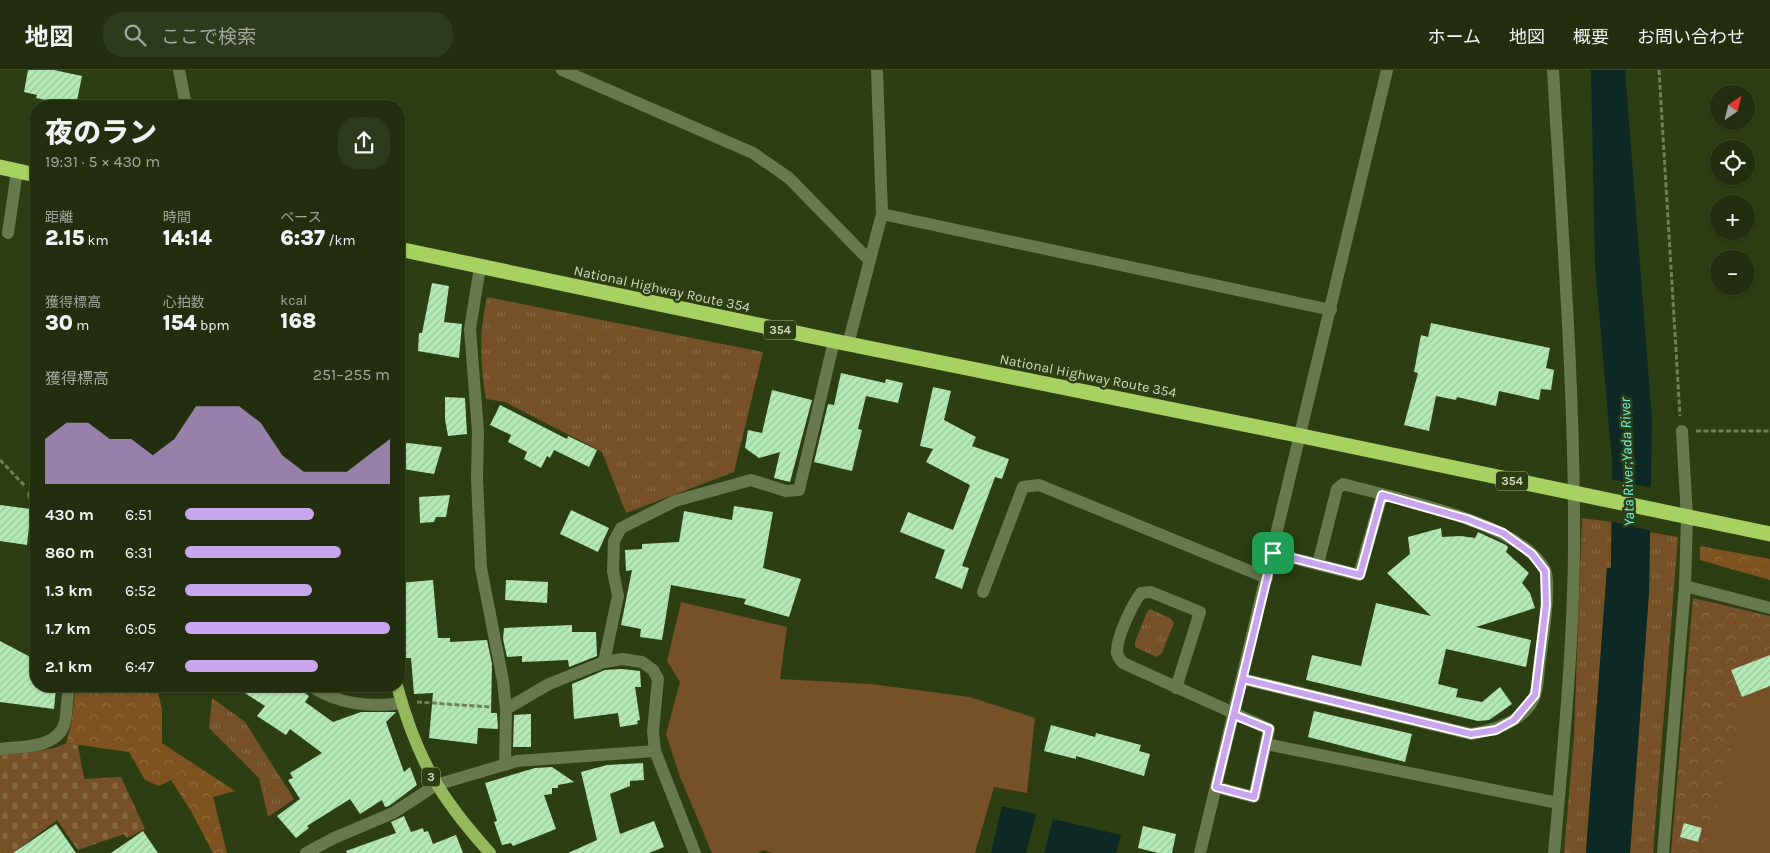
<!DOCTYPE html>
<html lang="ja">
<meta charset="utf-8">
<style>
:root{--surface:#222e0e;--page:#2e3a1c;--text:#f1f3f6;--muted:#a2a89e;--line:#3f4a2e;--accent:#c9a5ee}
body{margin:0;font-family:Karla,"Noto Sans JP",sans-serif;background:var(--page);color:var(--text);height:100vh;display:flex;flex-direction:column;font-size:19px;white-space:nowrap}
*{box-sizing:border-box;margin:0}
p{font-size:16px;color:var(--muted)}
.icon{flex:none;width:28px;height:28px;fill:none;stroke:currentColor;stroke-width:2;stroke-linecap:round;stroke-linejoin:round}
.map{position:relative;flex:1;overflow:hidden}
.side{position:absolute;left:30px;top:30px;width:375px;height:592px;display:flex;flex-direction:column;background:var(--surface);border-radius:20px;box-shadow:0 1px 4px #0004,0 0 0 1px var(--line)}
.side>*{flex:none}
.needle{width:32px;rotate:35deg}
.fabs{position:absolute;left:1710px;top:15px;display:grid;gap:10px}
.fabs a{display:grid;place-items:center;width:45px;height:45px;border-radius:50%;background:var(--surface);box-shadow:0 1px 4px #0004,0 0 0 1px var(--line);font-size:25px}
.pin{position:absolute;display:grid;place-items:center;width:42px;height:42px;color:#fff;margin:-21px;border-radius:10px;box-shadow:0 2px 8px #0006}
.round{display:grid;place-items:center;flex:none;width:52px;height:52px;border-radius:20px;background:var(--page)}
.headline{display:flex;align-items:center;justify-content:space-between;height:85px;padding:0 15px}
h1{font-size:28px;font-weight:800;line-height:38px}
.metrics{display:grid;grid-template-columns:repeat(3,1fr);gap:8px;height:85px;padding:5px 15px}
.metrics div{display:grid;align-content:center}
.metrics b{font-size:21px;font-weight:800}
.metrics small{font-size:14px;font-weight:400}
.metrics p{font-size:14px}
.chart{height:140px;padding:10px 15px}
.chart p{display:flex;justify-content:space-between}
.chart svg{width:100%;height:90px;margin-top:5px;fill:var(--accent);opacity:.7}
ul{padding:0 15px;list-style:none;font-size:16px}
li{display:grid;grid-template-columns:80px 60px 1fr;align-items:center;height:38px}
li i{height:12px;border-radius:6px;background:var(--accent)}
header{display:flex;align-items:center;gap:30px;box-sizing:border-box;height:70px;padding:0 25px;background:var(--surface);border-bottom:1px solid var(--line)}
header strong{font-size:24px}
nav{display:flex;gap:28px;margin-inline-start:auto;font-size:18px}
.search{width:350px;height:45px;background:var(--page);display:flex;align-items:center;gap:12px;box-sizing:border-box;padding:0 18px;border-radius:20px;color:var(--muted);font-size:19px}
.map>svg:first-child{display:block}
</style>
<header>
<strong>地図</strong>
<div class="search"><svg class="icon" aria-label="search" viewBox="0 0 24 24"><circle cx="10" cy="10" r="6"/><path d="M15 15l6 6"/></svg>ここで検索</div>
<nav><a>ホーム</a><a>地図</a><a>概要</a><a>お問い合わせ</a></nav>
</header>
<div class="map">
<svg width="1770" height="783" viewBox="0 0 1770 783">
<defs>
<pattern id="grass-tufts" width="24" height="20" patternUnits="userSpaceOnUse" patternTransform="scale(1.25)"><rect width="24" height="20" fill="#765026"/><path d="M3 7l-1-3M5 7V3M7 7l1-3M15 17l-1-3M17 17v-4M19 17l1-3" fill="none" stroke="#886944"/></pattern>
<pattern id="forest-crowns" width="20" height="18" patternUnits="userSpaceOnUse" patternTransform="scale(1.25)"><rect width="20" height="18" fill="#7f531f"/><path d="M2 6a3 3 0 1 1 6 0M12 15a3 3 0 1 1 6 0" fill="none" stroke="#906b3e"/></pattern>
<pattern id="cemetery-stones" width="16" height="16" patternUnits="userSpaceOnUse" patternTransform="scale(1.25)"><rect width="16" height="16" fill="#765026"/><path d="M2 7V4a2 2 0 0 1 4 0v3zM10 15v-3a2 2 0 0 1 4 0v3z" fill="#886944"/></pattern>
<pattern id="park-crowns" width="20" height="18" patternUnits="userSpaceOnUse" patternTransform="scale(1.25)"><rect width="20" height="18" fill="#765026"/><path d="M2 6a3 3 0 1 1 6 0M12 15a3 3 0 1 1 6 0" fill="none" stroke="#886944"/></pattern>
<pattern id="building-hatch" width="6" height="6" patternUnits="userSpaceOnUse" patternTransform="scale(1.25)"><rect width="6" height="6" fill="#b3e9b6"/><path d="M-1 1l2-2M0 6l6-6M5 7l2-2" fill="none" stroke="#9cc79d"/></pattern>
</defs>
<rect width="100%" height="100%" fill="#2e3e13"/>
<g fill="url(#grass-tufts)">
<path d="M487 227 763 282 734 402 626 443 602 382 505 332 486 329C480 294 479 261 487 227Z"/>
<path d="M1582 448 1612 452 1611 499H1607L1586 783H1564L1574 665Z"/>
<path d="M1650 462 1678 467 1653 783H1630L1649 522Z"/>
<path d="M1150 539 1170 548 1174 553 1162 583 1157 587 1135 577V572L1147 542Z"/>
<path d="M212 628 245 652 294 729 268 747 259 708 209 658Z"/>
</g>
<g fill="url(#forest-crowns)">
<path d="M1700 476 1770 489V510L1700 490Z"/>
<path d="M76 616H150L157 619 162 639V673L235 721 213 727 227 783H213L191 741 171 710 159 716 145 710 129 682 66 673 71 656Z"/>
</g>
<path fill="url(#cemetery-stones)" d="M66 673 78 675 84 709 121 707 145 759 127 768 124 764 78 780 57 750 13 783H0V685L56 678Z"/>
<path fill="url(#park-crowns)" d="M1693 528 1770 546V783H1671Z"/>
<g fill="#765026">
<path d="M681 532 787 557 780 609 871 614 970 627 1035 648 1027 723 994 717 975 783H773L763 780 758 783H712L680 707 666 664 680 612 667 591Z"/>
<path d="M1770 617V783H1704L1743 631 1748 624Z"/>
</g>
<g fill="#0c2926">
<path d="M1591 0H1625L1652 350 1649 522 1630 783H1586L1607 498H1611L1612 392 1595 195Z"/>
<path d="M1002 736 1036 744 1026 783H991Z"/>
<path d="M1053 749 1121 765 1116 783H1044Z"/>
</g>
<path fill="#2e3e13" d="M1610 409 1653 418 1652 461 1609 451Z"/>
<g fill="url(#building-hatch)">
<path d="M28 0H54L82 6 76 36 36 28 37 25 24 22Z"/>
<path d="M432 213 449 216 444 252 462 254 459 288 418 281 419 263H422Z"/>
<path d="M1431 253 1550 278 1546 298 1554 300 1551 320 1541 319 1539 330 1499 321 1496 336 1457 327 1456 330 1436 326 1429 361 1404 355 1418 303 1414 302 1421 265 1428 267Z"/>
<path d="M841 303 885 313 886 309 903 313 898 333 866 326 858 359 862 360 852 401 814 392 828 334 834 335Z"/>
<path d="M933 317 951 321 944 350 976 367 972 376 1009 389 1002 409 995 407 962 496 969 498 962 519 935 508 945 480 900 462 908 442 953 460 970 415 926 392 933 379 920 376Z"/>
<path d="M772 320 812 330 790 412 774 408 780 382 759 388 745 378 748 360 762 363Z"/>
<path d="M445 327 465 328 467 364 448 366 445 349Z"/>
<path d="M500 335 567 369 568 366 597 380 589 397 554 380 550 388 547 386 541 398 524 389 527 382 508 372 511 365 490 355Z"/>
<path d="M399 372 442 377 434 404 403 399 404 397 399 396Z"/>
<path d="M450 425 446 447H436L434 452 420 453 419 427Z"/>
<path d="M0 435 31 439 27 475 0 471Z"/>
<path d="M734 436 773 442 763 498 801 509 789 547 744 534 746 529 671 515 662 570 640 567 641 559 621 555 632 500 626 501 625 480 642 479V474L679 472 684 441 732 450Z"/>
<path d="M571 440 609 458 598 482 560 464Z"/>
<path d="M1441 458 1442 467 1461 466 1475 468 1478 462 1506 475 1508 477 1506 482 1529 503 1522 513 1530 523 1535 538 1476 557 1531 570 1526 597 1446 579 1438 614 1458 619 1456 627 1482 632 1500 617 1512 634 1489 650 1478 651 1306 610 1312 585 1361 596 1376 533 1431 546 1387 503 1410 484 1408 467Z"/>
<path d="M433 510 438 568H450V572L487 570 492 594 491 643H497L498 659 478 658 477 674 429 668 433 623 414 624 411 588H405L404 541H399V513Z"/>
<path d="M506 510 548 512 547 533 505 530Z"/>
<path d="M572 555V562H596L597 586 569 597 568 590 522 592V586L507 587 503 569 504 558Z"/>
<path d="M0 571 36 590V616L56 618 54 639 0 632Z"/>
<path d="M1770 585V616L1742 627 1731 600Z"/>
<path d="M622 599 640 601 641 617H635L640 650 637 651 638 654 620 657 618 643 574 649 572 614 605 600Z"/>
<path d="M234 616H295L309 626 305 632 333 652 361 642H396L386 652 404 702 410 697 417 715 389 736 385 737 382 730 360 744 350 729 307 756 309 758 296 768 277 746 300 729 288 710 293 708 290 703 322 683 290 659 286 665 257 646 265 636Z"/>
<path d="M1314 641 1412 664 1405 692 1308 667Z"/>
<path d="M531 644V677H513L514 645Z"/>
<path d="M1051 655 1095 667 1096 663 1141 675 1139 681 1150 684 1144 706 1076 686V689L1044 681Z"/>
<path d="M643 693 644 710 630 711V716L610 724 620 764 654 751 664 777 649 783H568L597 770 581 702 607 695Z"/>
<path d="M552 697 574 712 558 715V718H552V724L544 725 556 759 513 776 511 773 502 775 494 752 497 751 485 713 535 698Z"/>
<path d="M404 746 411 762 423 758 424 762 428 761 433 774 456 765 463 783H347L346 781 396 763 391 752Z"/>
<path d="M1684 753 1702 758 1698 772 1680 767Z"/>
<path d="M56 754 76 783H13Z"/>
<path d="M1143 756 1176 764 1172 783H1158L1138 778Z"/>
<path d="M143 761 158 783H111Z"/>
</g>
<g fill="none" stroke-linecap="round" stroke-linejoin="round">
<g stroke="#727f5c" stroke-width="3" stroke-dasharray="5 2.5" stroke-linecap="butt">
<path d="M1659 0 1680 346"/>
<path d="M1696 361H1770"/>
<path d="M0 390 24 415"/>
<path d="M417 632 490 637"/>
</g>
<g stroke="#67794d" stroke-width="12">
<path d="M179 0 186 36"/>
<path d="M562 0 753 83 789 108 869 190"/>
<path d="M1553 0C1562 160 1575 320 1574 480 1573 582 1563 682 1554 783"/>
<path d="M882 144 1331 240"/>
<path d="M8 163 17 101"/>
<path d="M480 197 470 259 478 362 477 409 481 498 503 611 506 639 505 695"/>
<path d="M848 274 882 144 877 0"/>
<path d="M33 425 36 427"/>
<path d="M1273 483 1359 505 1382 425"/>
<path d="M1685 516 1770 538"/>
<path d="M983 522 1023 417 1039 415 1267 508"/>
<path d="M604 592 618 526 613 501 614 471 621 458 675 431 751 410 786 421 799 420 834 271"/>
<path d="M1243 609 1471 664C1494 660 1527 651 1535 625 1538 617 1538 606 1539 598 1541 579 1552 515 1545 500 1521 452 1393 428 1343 414L1337 419 1318 494"/>
<path d="M311 616C336 634 372 638 402 633"/>
<path d="M1176 618 1200 542 1151 522 1141 523C1132 535 1116 568 1117 583 1118 587 1120 590 1123 593L1269 659 1254 727 1216 717"/>
<path d="M506 639 549 614 604 592 622 589 642 592 653 600 658 609 653 661 655 681 695 783"/>
<path d="M1266 674 1558 733"/>
<path d="M0 679C22 676 58 679 65 652 67 641 67 628 69 616"/>
<path d="M306 783 334 768 393 743 436 715 517 691 655 681"/>
<path d="M1200 783 1387 0"/>
<path d="M1663 783 1685 516 1687 447 1682 361"/>
</g>
<path stroke="#95b85c" stroke-width="12" d="M397 616C417 689 440 728 490 783"/>
<g stroke="#a7d160" stroke-width="15">
<path d="M0 97 36 105"/>
<path d="M399 179 834 271 1302 366 1770 464"/>
</g>
</g>
<g fill="none" stroke-linecap="round" stroke-linejoin="round">
<defs>
<path id="route" d="M1273 483 1216 717 1254 727 1269 659 1234 645 1243 609 1471 664 1496 660 1514 650 1535 625 1546 535 1545 501 1532 484 1503 463 1467 449 1382 425 1360 505 1273 483"/>
</defs>
<use href="#route" stroke="#fff" stroke-width="10"/>
<use href="#route" stroke="#c9a5ee" stroke-width="6"/>
</g>
<g text-anchor="middle" dominant-baseline="central" stroke-width="5" stroke-linejoin="round" paint-order="stroke">
<g fill="#2e3e13" stroke="#9faa8d" stroke-width="1">
<rect x="764" y="250.5" width="32" height="19" rx="4"/>
<rect x="1496" y="401.5" width="32" height="19" rx="4"/>
<rect x="422" y="697.5" width="18" height="19" rx="4"/>
</g>
<g font-size="12" font-weight="bold" fill="#cfd9c1">
<text x="780" y="260">354</text>
<text x="1512" y="411">354</text>
<text x="431" y="707">3</text>
</g>
<g font-size="14" fill="#cfd9c1" stroke="#2e3e13">
<text transform="translate(662 219) rotate(12)">National Highway Route 354</text>
<text transform="translate(1088 306) rotate(11)">National Highway Route 354</text>
</g>
<g font-size="15" font-style="italic" fill="#6bf0e3" stroke="#2e3e13">
<text transform="translate(1627 392) rotate(-92)">Yata River;Yada River</text>
</g>
</g>
</svg>
<div class="fabs">
<a><svg class="needle" viewBox="-14 -14 28 28"><path d="M0-13l5 13h-10z" fill="#e53935"/><path d="M0 13l5-13h-10z" fill="#a2a89e"/></svg></a>
<a><svg class="icon" aria-label="locate" viewBox="0 0 24 24"><circle cx="12" cy="12" r="6"/><path d="M12 2v4M12 18v4M2 12h4M18 12h4"/></svg></a>
<a>+</a>
<a>−</a>
</div>
<div class="pin" style="left:1273px;top:483px;background:#1e9e55"><svg class="icon" aria-label="arrive" viewBox="0 0 24 24"><path d="M6 21V4h12l-3 4 3 4H6"/></svg></div>
<section class="side">
<div class="headline"><div><h1>夜のラン</h1><p>19:31 · 5 × 430 m</p></div><a class="round"><svg class="icon" aria-label="share" viewBox="0 0 24 24"><path d="M12 15V3M7 8l5-5 5 5M5 13v7h14v-7"/></svg></a></div>
<div class="metrics">
<div><p>距離</p><b>2.15<small> km</small></b></div>
<div><p>時間</p><b>14:14</b></div>
<div><p>ペース</p><b>6:37<small> /km</small></b></div>
</div>
<div class="metrics">
<div><p>獲得標高</p><b>30<small> m</small></b></div>
<div><p>心拍数</p><b>154<small> bpm</small></b></div>
<div><p>kcal</p><b>168</b></div>
</div>
<div class="chart"><p><span>獲得標高</span>251–255 m</p>
<svg viewBox="0 0 160 44" preserveAspectRatio="none"><path d="M0 44V22L10 14L20 14L30 22L40 22L50 30L60 22L70 6L80 6L90 6L100 14L110 30L120 38L130 38L140 38L150 30L160 22V44z"/></svg>
</div>
<ul>
<li><b>430 m</b>6:51<i style="width:63%"></i></li>
<li><b>860 m</b>6:31<i style="width:76%"></i></li>
<li><b>1.3 km</b>6:52<i style="width:62%"></i></li>
<li><b>1.7 km</b>6:05<i style="width:100%"></i></li>
<li><b>2.1 km</b>6:47<i style="width:65%"></i></li>
</ul>
</section>
</div>
